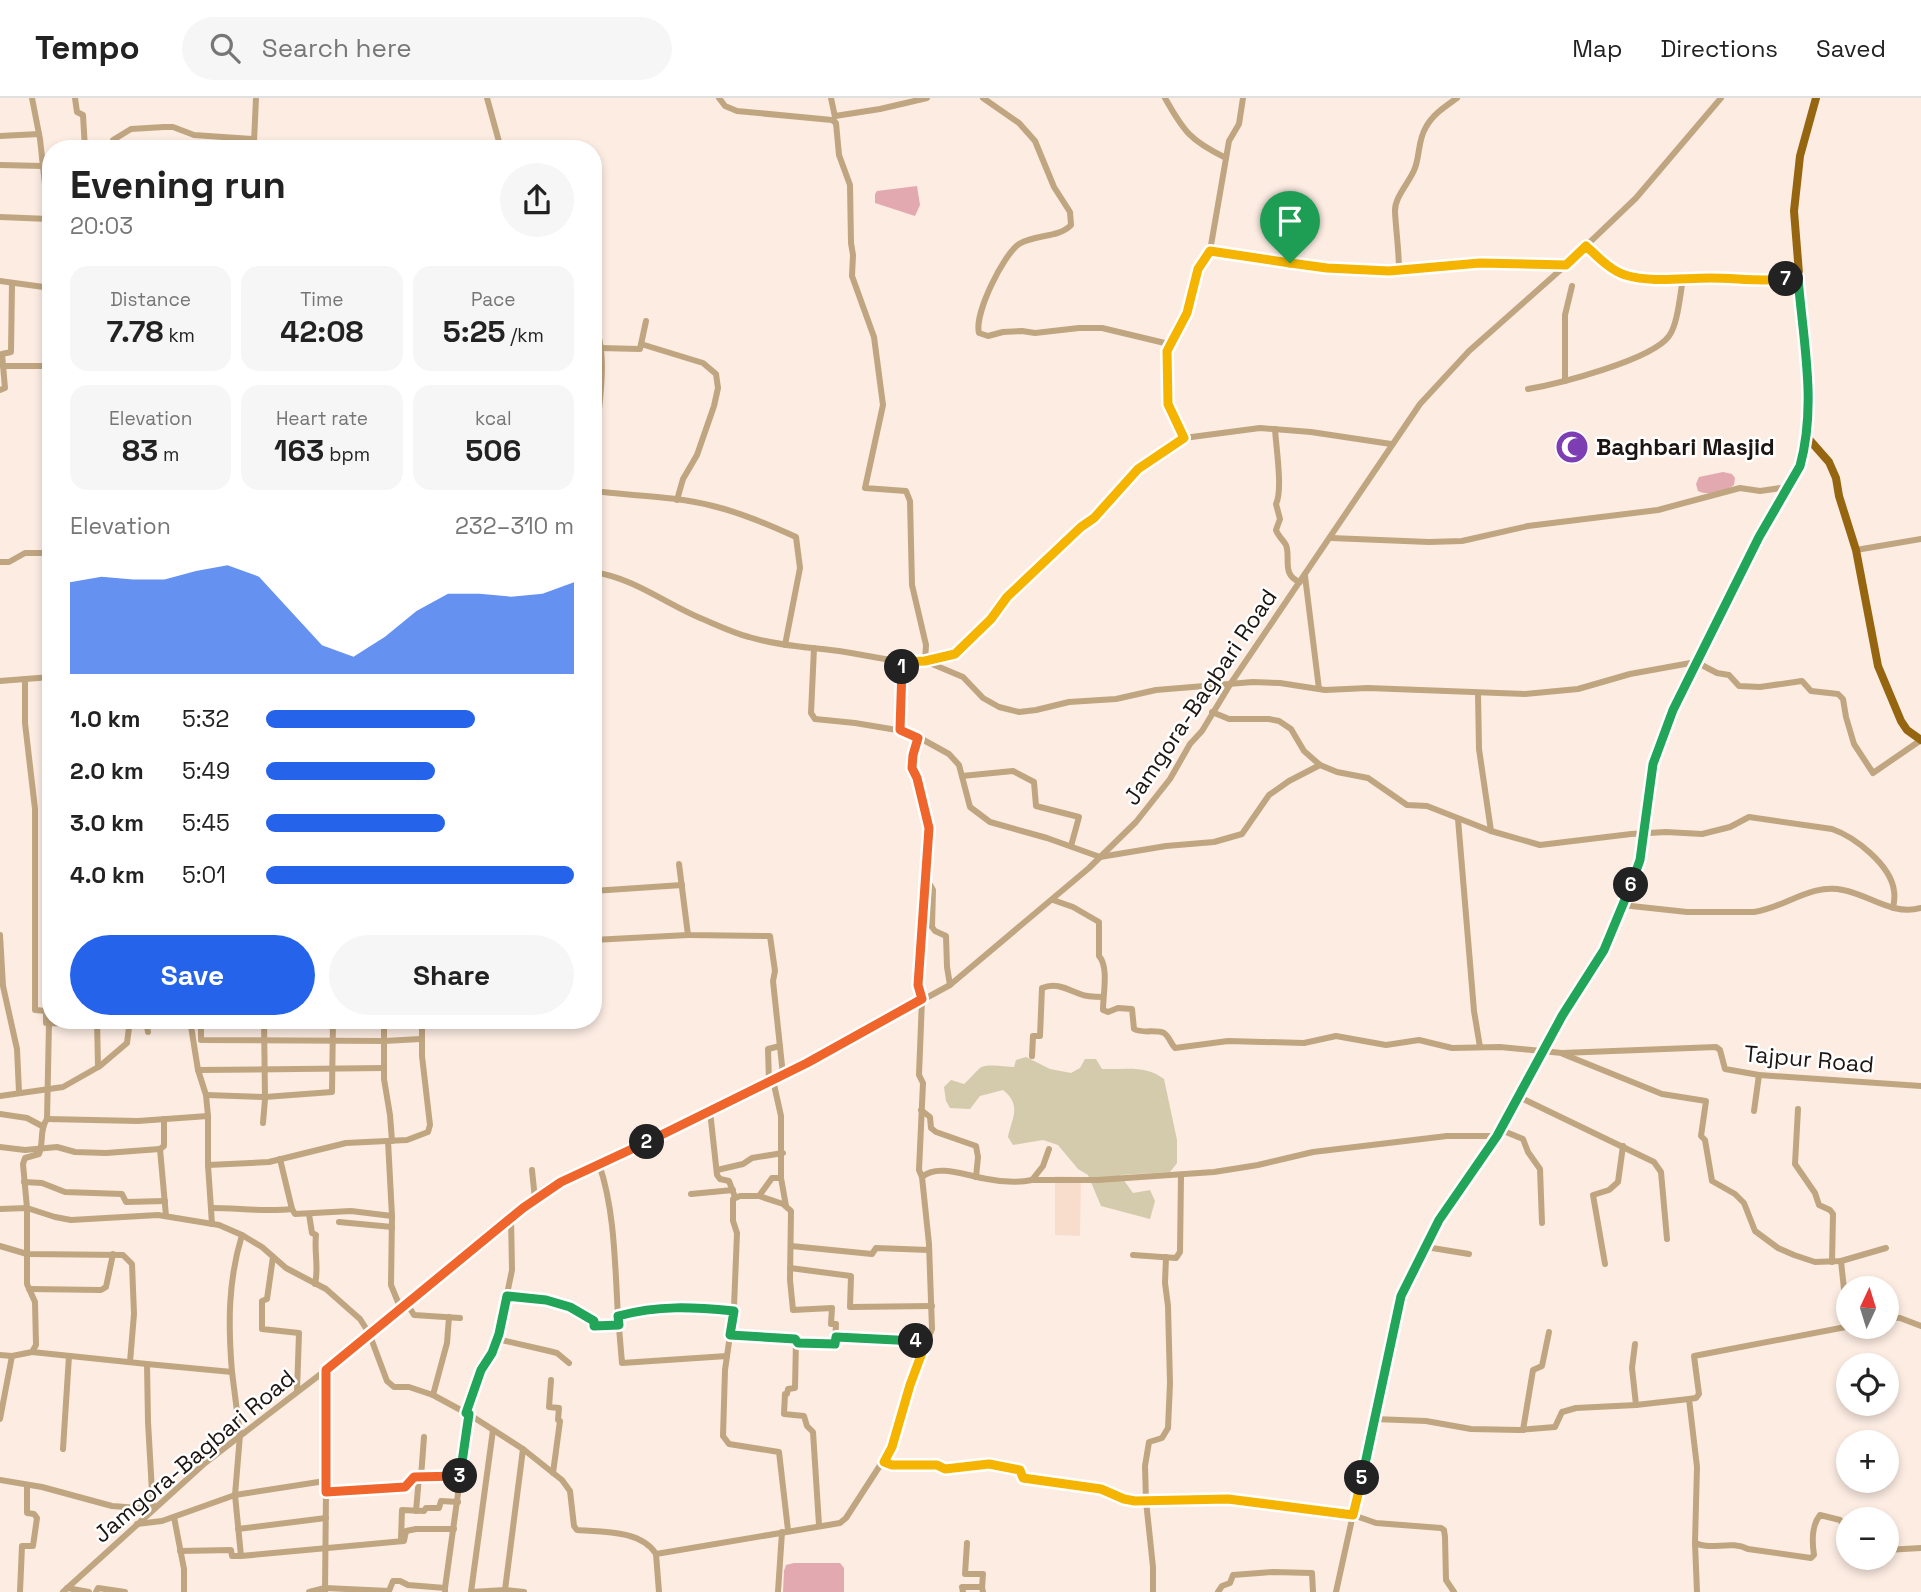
<!DOCTYPE html>
<meta charset="utf-8">
<style>
:root{--surface:#fff;--page:#f6f6f6;--text:#222;--muted:#767676;--line:#e0e0e0;--accent:#2563eb}
body{margin:0;font-family:"Space Grotesk",sans-serif;background:var(--page);color:var(--text);height:100vh;display:flex;flex-direction:column;font-size:26px;white-space:nowrap}
*{box-sizing:border-box;margin:0}
p{font-size:23px;color:var(--muted)}
.icon{flex:none;width:38px;height:38px;fill:none;stroke:currentColor;stroke-width:2;stroke-linecap:round;stroke-linejoin:round}
.map{position:relative;flex:1;overflow:hidden}
.drawer{position:absolute;left:42px;top:42px;width:560px;height:889px;display:flex;flex-direction:column;background:var(--surface);border-radius:28px;box-shadow:0 4px 10px #0003}
.drawer>*{flex:none}
.needle{width:46px;rotate:4deg}
.buttons{position:absolute;left:1836px;top:1178px;display:grid;gap:14px}
.buttons a{display:grid;place-items:center;width:63px;height:63px;border-radius:50%;background:var(--surface);box-shadow:0 4px 10px #0003;font-size:35px}
.pin{position:absolute;display:grid;place-items:center;width:60px;height:60px;color:#fff;margin:-72px -30px;border-radius:50% 50% 50% 0;rotate:-45deg;box-shadow:0 0 7px #0007}
.pin .icon{rotate:45deg}
.km{position:absolute;width:35px;height:35px;margin:-18px;border-radius:50%;background:#222;color:#fff;font-size:19px;line-height:35px;text-align:center}
.round{display:grid;place-items:center;flex:none;width:74px;height:74px;border-radius:37px;background:var(--page)}
.overview{display:flex;align-items:center;justify-content:space-between;height:119px;padding:0 28px}
h1{font-size:38px;font-weight:800;line-height:52px}
.figures{display:grid;grid-template-columns:repeat(3,1fr);gap:10px;height:119px;padding:7px 28px}
.figures div{display:grid;align-content:center;border-radius:18px;background:var(--page);text-align:center}
.figures b{font-size:30px;font-weight:800}
.figures small{font-size:19px;font-weight:400}
.figures p{font-size:19px}
.chart{height:196px;padding:14px 28px}
.chart p{display:flex;justify-content:space-between}
.chart svg{width:100%;height:126px;margin-top:7px;fill:var(--accent);opacity:.7}
.button{display:flex;gap:14px;margin-top:auto;padding:14px 28px}
.button a{flex:1;height:80px;border-radius:42px;background:var(--accent);color:#fff;font-size:28px;font-weight:800;line-height:80px;text-align:center}
.button a+a{background:var(--page);color:var(--text)}
ul{padding:0 28px;list-style:none;font-size:23px}
li{display:grid;grid-template-columns:112px 84px 1fr;align-items:center;height:52px}
li i{height:18px;border-radius:9px;background:var(--accent)}
header{display:flex;align-items:center;gap:42px;box-sizing:border-box;height:98px;padding:0 35px;background:var(--surface);border-bottom:2px solid var(--line)}
header strong{font-size:33px}
nav{display:flex;gap:38px;margin-inline-start:auto;font-size:24px}
.search{width:490px;height:63px;background:var(--page);display:flex;align-items:center;gap:18px;box-sizing:border-box;padding:0 24px;border-radius:38px;color:var(--muted);font-size:26px}
.map>svg:first-child{display:block}
</style>
<header>
<strong>Tempo</strong>
<div class="search"><svg class="icon" aria-label="search" viewBox="0 0 24 24"><circle cx="10" cy="10" r="6"/><path d="M15 15l6 6"/></svg>Search here</div>
<nav><a>Map</a><a>Directions</a><a>Saved</a></nav>
</header>
<div class="map">
<svg width="1921" height="1494" viewBox="0 0 1921 1494">
<rect width="100%" height="100%" fill="#fcece2"/>
<path fill="#f8ddcd" d="M1055 1078 1081 1079 1080 1138 1055 1137Z"/>
<path fill="#d3cbac" d="M1026 959 1050 971 1071 975 1080 970 1085 961H1096L1102 971C1124 972 1145 966 1164 981L1177 1042V1065L1170 1074 1120 1077 1133 1095 1150 1092 1155 1103 1150 1121 1101 1108 1088 1077 1078 1071 1058 1047 1043 1042 1013 1047 1008 1039C1011 1021 1023 1008 1003 992L980 998 970 1011 950 1010 946 1003 944 989 951 982 964 986C970 981 974 975 980 970 986 965 1006 969 1014 969L1016 962Z"/>
<g fill="#e3a9b0">
<path d="M917 88 920 107 915 118 875 105V96L877 93Z"/>
<path d="M1723 374 1732 376 1735 380 1734 387C1725 394 1708 398 1698 393L1696 386 1699 379Z"/>
<path d="M794 1465H840L844 1470V1494H783L784 1473 786 1467Z"/>
</g>
<g fill="none" stroke-linecap="round" stroke-linejoin="round">
<g stroke="#c0a581" stroke-width="6">
<path d="M32 0 40 41 51 142"/>
<path d="M75 0 77 14 83 17 85 51"/>
<path d="M487 0 501 51"/>
<path d="M719 0 725 8 737 13 832 22 836 25 839 57 850 87 851 145 853 157 852 178 874 239 883 307 865 390 906 393 910 403 912 487 926 547 925 563 963 579 983 600 999 609 1019 614 1036 612 1069 604 1116 601 1156 592 1253 584 1280 585 1325 592 1368 590 1525 596 1578 591 1630 576 1696 564 1717 575 1729 577 1739 588 1760 589 1802 583 1811 593 1838 596 1843 601 1846 619 1854 646 1873 675 1921 642"/>
<path d="M831 0 835 19"/>
<path d="M983 0 1019 25 1035 43 1054 89 1070 114 1071 127C1059 140 1035 136 1019 146 1003 157 974 216 979 235L988 238 1003 234 1022 233 1035 235 1079 230H1102L1169 246"/>
<path d="M1165 0C1184 34 1191 43 1226 60"/>
<path d="M835 18 880 11 927 0"/>
<path d="M0 38 39 36"/>
<path d="M254 44 256 0"/>
<path d="M113 51V42L131 31 164 29H173L194 37 252 41 255 51"/>
<path d="M0 67 43 68"/>
<path d="M0 119 49 121"/>
<path d="M1586 148 1616 173 1636 179 1654 181 1710 180 1753 183 1798 180"/>
<path d="M1210 153 1327 170 1376 173 1428 171 1480 165 1566 167"/>
<path d="M1399 173C1399 152 1396 133 1395 114 1394 99 1410 84 1415 70 1420 56 1418 42 1426 29 1433 16 1446 8 1457 0"/>
<path d="M0 183 51 190"/>
<path d="M46 189 49 249 51 250"/>
<path d="M593 224C607 249 601 293 598 321H593"/>
<path d="M641 246 703 265 716 276 718 290 714 308 697 357 683 381 677 402"/>
<path d="M600 250 640 251 646 223"/>
<path d="M3 268H51"/>
<path d="M1565 283V217L1572 188"/>
<path d="M1528 291C1558 286 1652 262 1669 238 1678 226 1680 196 1683 181"/>
<path d="M0 292 5 290 2 256 11 254 12 185"/>
<path d="M1275 331C1276 349 1283 392 1276 406L1280 421 1276 432C1278 438 1284 443 1286 447 1291 460 1281 477 1300 484"/>
<path d="M1184 340 1168 306 1167 253 1187 215 1198 171 1210 153 1229 43 1239 26 1243 0"/>
<path d="M593 393C633 398 675 398 713 408 742 415 769 427 796 439L800 470 785 547"/>
<path d="M1331 440 1429 444 1462 443 1528 428 1658 412 1740 390 1760 393 1788 389"/>
<path d="M1856 452 1921 441"/>
<path d="M0 464H9L25 455H51"/>
<path d="M593 474C635 480 667 507 705 522 719 528 734 535 749 539 779 548 809 549 839 553 876 558 917 573 953 556 971 548 995 513 1008 499 1031 474 1057 453 1081 429L1094 420 1138 371 1184 340 1260 330 1311 334 1391 346"/>
<path d="M1305 478 1319 591"/>
<path d="M814 550 811 615 815 621 855 625 909 634 949 656 959 667 970 709 990 724 1047 740 1100 759 1166 748 1214 744 1242 736 1269 697 1289 683 1320 667"/>
<path d="M25 581V625L35 711V912L46 913V925H49"/>
<path d="M0 583 51 579"/>
<path d="M1478 596 1479 651 1491 733"/>
<path d="M1212 614 1229 621H1269L1279 623 1291 631 1304 653 1320 667 1337 674 1368 680 1407 707 1427 708 1491 733 1540 747 1631 736 1666 734 1702 736 1730 729 1749 719 1832 731C1855 739 1891 767 1894 793 1895 798 1894 805 1893 810"/>
<path d="M900 632 902 564"/>
<path d="M917 640 912 670 917 680 929 730 925 778 933 792 932 829 935 833 946 838 947 869 950 887"/>
<path d="M962 678 1013 673 1034 684 1036 708 1079 719 1071 748"/>
<path d="M1458 721 1474 913 1480 949"/>
<path d="M679 766 688 837 770 838 775 873 773 883 783 977"/>
<path d="M593 793 682 787"/>
<path d="M1053 802 1073 809 1099 824V858C1109 869 1103 896 1103 912L1108 914 1118 910 1132 911 1134 931C1143 936 1155 931 1164 935 1169 938 1171 946 1175 950L1228 943 1304 945 1336 938 1386 947 1419 942 1452 950 1500 949 1562 955 1716 949 1720 952 1725 971 1759 977 1921 988"/>
<path d="M1622 807 1687 814H1754C1785 810 1810 785 1843 792 1870 797 1892 818 1921 810"/>
<path d="M0 837 3 888 17 951 19 994"/>
<path d="M593 842 688 837"/>
<path d="M97 922 98 969"/>
<path d="M146 922 148 934"/>
<path d="M201 922V942L384 943 421 941"/>
<path d="M384 922V981L390 1017 392 1043"/>
<path d="M1563 956 1662 996 1706 1003 1701 1038 1705 1042 1712 1083 1735 1096 1744 1105 1755 1133 1778 1150 1794 1157 1815 1164 1841 1163 1886 1150"/>
<path d="M1032 958 1033 938H1040L1042 890C1056 884 1067 891 1080 896 1087 899 1096 899 1103 899"/>
<path d="M198 972 384 970"/>
<path d="M773 982 781 1018V1080H772L759 1098H740L733 1101V1123L737 1135 734 1209 725 1272 723 1338 729 1346 779 1354 788 1432"/>
<path d="M769 984 768 951 780 948"/>
<path d="M206 997 265 999 332 994 333 922"/>
<path d="M0 998 63 989 100 968 127 945 130 922"/>
<path d="M1519 999 1654 1064 1661 1074 1667 1141"/>
<path d="M1798 1011 1795 1066 1815 1095 1819 1107 1830 1112 1833 1116 1832 1164"/>
<path d="M921 1012 930 1019 931 1030 936 1034 976 1048 978 1059 976 1079"/>
<path d="M710 1013 717 1077 720 1081 729 1083 735 1099"/>
<path d="M1754 1013 1759 977"/>
<path d="M0 1016 27 1020 42 1028"/>
<path d="M208 1018V1067L212 1126"/>
<path d="M47 1021 138 1023 208 1018 206 997 198 972 190 922"/>
<path d="M263 1025 265 1001 264 922"/>
<path d="M1501 1032 1523 1041 1528 1054 1540 1071 1542 1125"/>
<path d="M388 1043 392 1118 391 1187 400 1209"/>
<path d="M0 1049 25 1052 57 1049 75 1054 106 1055 160 1051 166 1118"/>
<path d="M160 1051 164 1048V1021"/>
<path d="M280 1061 292 1111"/>
<path d="M599 1066C615 1112 615 1169 618 1218 659 1207 692 1209 734 1213"/>
<path d="M208 1067 269 1064 346 1045 407 1042 428 1034 430 1027 422 958V922"/>
<path d="M532 1072 535 1101"/>
<path d="M717 1072 743 1066 752 1060 783 1055"/>
<path d="M922 1079C937 1065 968 1078 987 1081 1002 1084 1017 1085 1032 1082L1043 1068 1049 1051"/>
<path d="M781 1080 786 1108"/>
<path d="M1032 1082H1097L1214 1074 1258 1067 1313 1054 1447 1038H1497"/>
<path d="M24 1084 42 1085 65 1094 122 1096 126 1104 165 1103"/>
<path d="M691 1096 733 1092"/>
<path d="M211 1110C238 1110 265 1114 292 1111L295 1116 351 1113 392 1118"/>
<path d="M0 1111 27 1110 55 1119 71 1122 158 1117 219 1127 242 1137 262 1149 286 1170 326 1191 360 1221 369 1235 387 1283 394 1289H409L433 1297 470 1317 523 1351"/>
<path d="M309 1116 312 1135 316 1137C314 1154 319 1170 315 1186"/>
<path d="M339 1124 392 1129"/>
<path d="M0 1148 27 1156 123 1157 132 1166 134 1216 130 1264"/>
<path d="M791 1148 872 1156 876 1150 929 1152"/>
<path d="M1426 1149 1469 1156"/>
<path d="M1133 1157 1176 1160 1180 1154 1181 1077"/>
<path d="M273 1159 267 1201 262 1203V1231L299 1235 297 1293"/>
<path d="M1841 1163 1848 1229"/>
<path d="M1605 1166 1593 1097 1609 1092 1618 1084 1623 1048"/>
<path d="M790 1170 851 1178 850 1209 932 1208"/>
<path d="M29 1191 101 1192 106 1189 113 1156"/>
<path d="M507 1198 546 1202 570 1209 594 1223V1228L619 1227"/>
<path d="M406 1204 414 1217 460 1220"/>
<path d="M618 1218 622 1265 727 1258"/>
<path d="M1886 1219 1900 1220 1921 1228"/>
<path d="M730 1237 795 1241 798 1245 835 1246 836 1226H831L832 1210 793 1212 790 1182 791 1113 783 1106 759 1098"/>
<path d="M836 1239 926 1244"/>
<path d="M497 1241 549 1253 557 1255 569 1265"/>
<path d="M796 1242 795 1290 788 1291 787 1296H785L784 1316 804 1318 807 1328 813 1334 819 1427"/>
<path d="M1635 1246 1632 1270 1636 1307"/>
<path d="M0 1257 12 1258"/>
<path d="M147 1266 232 1274 240 1337 235 1397 241 1458 404 1443 406 1433 416 1431H454"/>
<path d="M232 1274C228 1226 228 1183 242 1137"/>
<path d="M551 1282 549 1309 559 1310 558 1322 560 1323 553 1375"/>
<path d="M433 1297 447 1245 449 1219"/>
<path d="M466 1315 481 1272 492 1255 499 1235 512 1172 511 1118"/>
<path d="M0 1321 12 1258 32 1254 36 1247 35 1204 27 1186V1110L23 1066 25 1060 39 1056C44 1044 39 1032 47 1021L49 925 131 928"/>
<path d="M1374 1321 1426 1323 1471 1331 1519 1332 1555 1329 1562 1314 1576 1310 1636 1307 1689 1301"/>
<path d="M1523 1332 1533 1272 1542 1268 1549 1234"/>
<path d="M63 1351 69 1258"/>
<path d="M884 1364 892 1367H938L945 1371 989 1366 1021 1372 1023 1380 1101 1391 1124 1401 1135 1403 1228 1401 1353 1417 1376 1425 1441 1430 1444 1432 1445 1439 1446 1482 1454 1494"/>
<path d="M421 1379 424 1339"/>
<path d="M0 1382 42 1389 112 1408 153 1411 148 1324 147 1266 32 1254"/>
<path d="M325 1383 326 1272"/>
<path d="M416 1413 419 1379"/>
<path d="M174 1419 184 1471V1494"/>
<path d="M137 1426 162 1423 235 1397 325 1383 326 1394 405 1389 414 1379 461 1378"/>
<path d="M238 1431 326 1420"/>
<path d="M401 1441 402 1412 424 1413 426 1410H439L441 1403 458 1404"/>
<path d="M967 1445 965 1476H983L982 1490"/>
<path d="M1695 1445C1712 1453 1730 1442 1748 1451L1811 1460 1814 1457C1812 1444 1811 1428 1820 1417L1840 1422 1848 1432"/>
<path d="M1886 1452 1921 1450"/>
<path d="M180 1453 231 1452 232 1458H241"/>
<path d="M67 1490 89 1494"/>
<path d="M445 1490 469 1316"/>
<path d="M505 1492 524 1494"/>
<path d="M20 1494 22 1448H33L37 1420 34 1416 27 1415V1387"/>
<path d="M63 1494 205 1365 326 1272 487 1137 535 1101 561 1084 807 965 950 887 1089 770 1136 724 1170 681 1190 646 1202 633 1231 585 1420 306 1469 253 1566 167 1636 100 1721 0"/>
<path d="M96 1494 98 1490 125 1494"/>
<path d="M309 1494 325 1490 389 1493 393 1483H400L408 1487 445 1490V1494"/>
<path d="M325 1494 326 1394"/>
<path d="M471 1494 505 1492 523 1351 562 1382 570 1393 574 1428 577 1432C603 1434 641 1432 656 1456"/>
<path d="M471 1494 493 1332"/>
<path d="M659 1494 656 1456 840 1425 846 1420 892 1349 910 1287 932 1231 929 1146 922 1079 919 1072 923 985 919 977 922 901 918 887 925 778"/>
<path d="M778 1494 782 1434"/>
<path d="M963 1494 962 1489H982L983 1494"/>
<path d="M1153 1494V1469L1146 1403 1145 1368 1149 1344 1162 1340 1168 1330 1170 1285 1168 1208 1165 1185 1166 1159"/>
<path d="M1218 1494 1222 1488 1230 1485 1233 1477 1273 1474 1312 1475 1313 1494"/>
<path d="M1336 1494 1401 1198 1439 1122 1497 1038 1562 918 1604 852 1640 762 1653 666 1673 612 1759 439 1800 368 1807 339"/>
<path d="M1697 1494 1695 1445 1697 1369 1689 1301 1696 1300 1699 1296 1694 1258 1851 1228"/>
</g>
<path stroke="#966510" stroke-width="8" d="M1816 0 1800 58 1794 113 1806 263 1807 339 1829 364 1836 380 1839 398 1856 452 1878 568 1901 623 1907 632 1921 642"/>
</g>
<g fill="none" stroke-linecap="round" stroke-linejoin="round">
<defs>
<path id="split-1" d="M902 569V564L925 563 955 556 991 521 1007 499 1081 429 1094 420 1138 371 1184 340 1168 306 1167 253 1187 215 1198 171 1210 153 1290 165"/>
<path id="split-2" d="M647 1044 807 965 922 901 918 887 929 730 917 680 912 670 913 657 918 640 900 632 902 569"/>
<path id="split-3" d="M460 1378 414 1379 405 1389 326 1394V1272L523 1110 561 1084 647 1044"/>
<path id="split-4" d="M460 1378 469 1316 466 1315 481 1272 492 1255 499 1236 507 1198 546 1202 570 1209 594 1223V1228L619 1227 618 1218C659 1207 692 1209 734 1213L730 1237 795 1241 798 1245 835 1246 836 1239 916 1243"/>
<path id="split-5" d="M916 1243 926 1244 910 1287 892 1349 884 1364 892 1367H937L945 1371 989 1366 1020 1372 1023 1380 1101 1391 1124 1401 1135 1403 1228 1401 1353 1417 1362 1380"/>
<path id="split-6" d="M1362 1380 1401 1198 1439 1122 1497 1038 1562 918 1604 852 1631 787"/>
<path id="split-7" d="M1631 787 1640 762 1653 666 1673 612 1759 439 1800 368C1817 307 1803 242 1798 180L1786 181"/>
<path id="split-8" d="M1290 165 1327 170 1389 173 1480 165 1566 167 1586 148C1597 158 1610 172 1625 177 1652 185 1682 180 1710 180 1736 180 1760 184 1786 181"/>
</defs>
<use href="#split-1" stroke="#fff" stroke-width="14"/>
<use href="#split-2" stroke="#fff" stroke-width="14"/>
<use href="#split-3" stroke="#fff" stroke-width="14"/>
<use href="#split-4" stroke="#fff" stroke-width="14"/>
<use href="#split-5" stroke="#fff" stroke-width="14"/>
<use href="#split-6" stroke="#fff" stroke-width="14"/>
<use href="#split-7" stroke="#fff" stroke-width="14"/>
<use href="#split-8" stroke="#fff" stroke-width="14"/>
<use href="#split-1" stroke="#f5b400" stroke-width="9"/>
<use href="#split-2" stroke="#f0652b" stroke-width="9"/>
<use href="#split-3" stroke="#f0652b" stroke-width="9"/>
<use href="#split-4" stroke="#22a559" stroke-width="9"/>
<use href="#split-5" stroke="#f5b400" stroke-width="9"/>
<use href="#split-6" stroke="#22a559" stroke-width="9"/>
<use href="#split-7" stroke="#22a559" stroke-width="9"/>
<use href="#split-8" stroke="#f5b400" stroke-width="9"/>
</g>
<defs>
<symbol id="mosque-disc" viewBox="-11 -11 22 22"><circle r="9.5" fill="#7d3eb3" stroke="#fff"/><path d="M3.5-4.9A6 6 0 1 0 3.5 4.9A5 5 0 1 1 3.5-4.9Z" fill="#fff"/></symbol>
</defs>
<g fill-rule="evenodd">
<use href="#mosque-disc" x="1553" y="330" width="38" height="38"/>
</g>
<g text-anchor="middle" dominant-baseline="central" stroke-width="5" stroke-linejoin="round" paint-order="stroke">
<g font-size="23" font-weight="bold" fill="#1c1511" stroke="#fff" text-anchor="start">
<text x="1596" y="349">Baghbari Masjid</text>
</g>
<g font-size="23" fill="#1c1511" stroke="#fff">
<text transform="translate(1200 599) rotate(-56)">Jamgora-Bagbari Road</text>
<text transform="translate(1809 961) rotate(5)">Tajpur Road</text>
<text transform="translate(194 1358) rotate(-40)">Jamgora-Bagbari Road</text>
</g>
</g>
</svg>
<div class="buttons">
<a><svg class="needle" viewBox="-14 -14 28 28"><path d="M0-13l5 13h-10z" fill="#e53935"/><path d="M0 13l5-13h-10z" fill="#767676"/></svg></a>
<a><svg class="icon" aria-label="locate" viewBox="0 0 24 24"><circle cx="12" cy="12" r="6"/><path d="M12 2v4M12 18v4M2 12h4M18 12h4"/></svg></a>
<a>+</a>
<a>−</a>
</div>
<div class="pin" style="left:1290px;top:165px;background:#1e9e55"><svg class="icon" aria-label="arrive" viewBox="0 0 24 24"><path d="M6 21V4h12l-3 4 3 4H6"/></svg></div>
<b class="km" style="left:902px;top:569px">1</b>
<b class="km" style="left:647px;top:1044px">2</b>
<b class="km" style="left:460px;top:1378px">3</b>
<b class="km" style="left:916px;top:1243px">4</b>
<b class="km" style="left:1362px;top:1380px">5</b>
<b class="km" style="left:1631px;top:787px">6</b>
<b class="km" style="left:1786px;top:181px">7</b>
<section class="drawer">
<div class="overview"><div><h1>Evening run</h1><p>20:03</p></div><a class="round"><svg class="icon" aria-label="share" viewBox="0 0 24 24"><path d="M12 15V3M7 8l5-5 5 5M5 13v7h14v-7"/></svg></a></div>
<div class="figures">
<div><p>Distance</p><b>7.78<small> km</small></b></div>
<div><p>Time</p><b>42:08</b></div>
<div><p>Pace</p><b>5:25<small> /km</small></b></div>
</div>
<div class="figures">
<div><p>Elevation</p><b>83<small> m</small></b></div>
<div><p>Heart rate</p><b>163<small> bpm</small></b></div>
<div><p>kcal</p><b>506</b></div>
</div>
<div class="chart"><p><span>Elevation</span>232–310 m</p>
<svg viewBox="0 0 160 44" preserveAspectRatio="none"><path d="M0 44V12L10 10L20 11L30 11L40 8L50 6L60 10L70 22L80 34L90 38L100 31L110 22L120 16L130 16L140 17L150 16L160 12V44z"/></svg>
</div>
<ul>
<li><b>1.0 km</b>5:32<i style="width:68%"></i></li>
<li><b>2.0 km</b>5:49<i style="width:55%"></i></li>
<li><b>3.0 km</b>5:45<i style="width:58%"></i></li>
<li><b>4.0 km</b>5:01<i style="width:100%"></i></li>
</ul>
<div class="button"><a>Save</a><a>Share</a></div>
</section>
</div>
